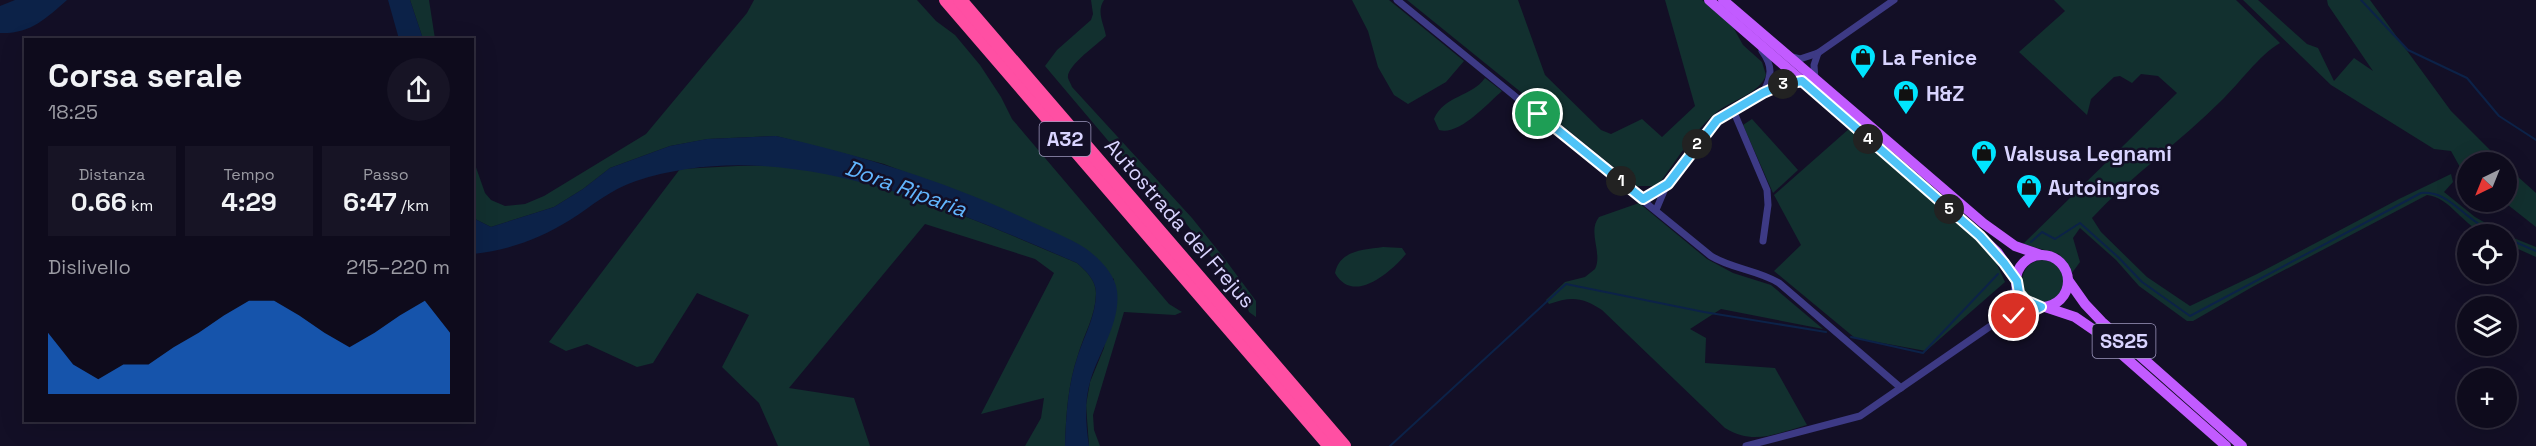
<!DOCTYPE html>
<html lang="it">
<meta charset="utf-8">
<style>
:root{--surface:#0e0b1c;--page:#171425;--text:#f1f3f6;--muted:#9b9ba3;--line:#2e2b3b;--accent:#1a73e8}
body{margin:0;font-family:"Space Grotesk",sans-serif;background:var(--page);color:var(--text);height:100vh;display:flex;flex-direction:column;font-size:22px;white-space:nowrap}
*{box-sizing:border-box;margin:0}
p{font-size:20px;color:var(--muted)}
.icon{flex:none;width:33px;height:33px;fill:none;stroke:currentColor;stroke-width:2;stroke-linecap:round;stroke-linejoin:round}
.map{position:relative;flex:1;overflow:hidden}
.details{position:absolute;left:24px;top:38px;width:450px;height:384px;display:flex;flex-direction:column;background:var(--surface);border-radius:0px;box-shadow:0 6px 24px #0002,0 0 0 2px var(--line)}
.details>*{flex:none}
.needle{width:39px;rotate:223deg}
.tools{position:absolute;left:2457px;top:152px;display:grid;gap:12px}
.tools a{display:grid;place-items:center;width:60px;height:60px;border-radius:50%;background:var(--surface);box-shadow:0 6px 24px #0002,0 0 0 2px var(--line);font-size:30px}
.pin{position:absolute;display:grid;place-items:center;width:51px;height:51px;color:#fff;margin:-26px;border:3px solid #fff;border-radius:50%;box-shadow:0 2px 6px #0007}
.km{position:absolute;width:30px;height:30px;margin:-15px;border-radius:50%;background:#222;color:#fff;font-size:16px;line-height:30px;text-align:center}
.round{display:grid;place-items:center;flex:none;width:63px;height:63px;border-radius:32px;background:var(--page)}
.overview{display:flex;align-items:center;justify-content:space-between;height:102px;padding:0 24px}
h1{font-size:33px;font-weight:700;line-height:45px}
.figures{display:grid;grid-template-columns:repeat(3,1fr);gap:9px;height:102px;padding:6px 24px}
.figures div{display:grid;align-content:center;border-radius:0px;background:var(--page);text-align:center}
.figures b{font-size:26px;font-weight:700}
.figures small{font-size:16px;font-weight:400}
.figures p{font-size:16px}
.chart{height:168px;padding:12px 24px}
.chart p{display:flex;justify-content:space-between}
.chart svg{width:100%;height:108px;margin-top:6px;fill:var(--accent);opacity:.7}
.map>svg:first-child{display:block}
</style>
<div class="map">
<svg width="2536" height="446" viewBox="0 0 2536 446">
<rect width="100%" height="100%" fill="#130f26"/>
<g fill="#12302f">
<path d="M410 0H429L435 39H423Z"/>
<path d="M754 0H917L936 21 955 35 980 65 1001 97 1012 119 1169 304 1182 312 1175 315 1124 312 1093 415 1094 430 1100 446H1089L1086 405 1090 382 1104 348 1114 279 925 180 884 164 776 136 708 139 670 146 610 168 583 189 554 207 491 227 473 218 472 156 485 193 491 200 505 206 525 204 544 196 646 134 747 13Z"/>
<path d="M1091 0H1104C1096 12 1104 24 1106 36 1098 44 1066 66 1068 78 1069 81 1071 84 1072 87L1192 218 1224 258 1256 301V317L1249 312 1245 301 1185 222 1116 150 1045 66 1057 50 1091 20 1093 14Z"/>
<path d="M1352 0H1389L1464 61 1446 82 1408 104 1394 95 1378 67 1368 31Z"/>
<path d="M1407 0H1518L1545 75 1601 130 1611 134 1642 119 1662 137 1695 106 1665 0H1702L1733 27 1743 45 1762 62 1766 75C1760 93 1733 100 1718 111 1695 129 1679 157 1661 181L1654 186H1637Z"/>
<path d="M2054 0H2236L2280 43C2259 55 2239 84 2221 101 2180 142 2131 176 2092 218L2101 232 2147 277 2190 306 2257 274 2399 199 2451 174 2453 182 2444 192 2475 217 2505 234C2500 234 2492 235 2486 234 2464 227 2450 197 2427 195L2254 286 2193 321H2187L2139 286 2116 260 2080 228 2073 238 2080 262 2072 273 2059 254 2023 244 2177 93 2158 76 2141 74 2132 83 2120 76 2114 77 2091 99 2087 115 2019 52 2065 11Z"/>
<path d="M2243 0H2258L2307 44 2318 48 2334 81 2354 58 2373 71 2328 5 2327 0H2370L2451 111 2502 162H2468L2467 173 2460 167 2451 151 2434 149 2331 85Z"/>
<path d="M1485 78 1502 91C1487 104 1459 136 1439 130L1434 119C1444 95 1472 97 1485 78Z"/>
<path d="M1752 119 1798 170 1773 193 1743 125Z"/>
<path d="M1850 128 1975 239 1995 260 2005 282 1926 351 1855 338 1774 271 1801 245 1774 195Z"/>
<path d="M737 166C752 166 768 165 783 166 881 176 986 225 1077 263 1086 271 1096 280 1096 293 1096 315 1084 334 1078 355 1068 384 1066 415 1065 446H1025L1041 418 1044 398 981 414 1054 273 1035 259 925 224 789 388 854 398 870 446H778L759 403 722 367 749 315 697 293 653 363 637 367 587 344 566 351 549 342 680 169Z"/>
<path d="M2507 167 2536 193V227L2503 201H2506Z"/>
<path d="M1639 203 1707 259 1733 273 1771 285 1823 329 1721 309 1690 329 1706 338 1705 363 1775 368 1807 425C1777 433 1754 446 1725 428L1602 310C1583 297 1571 296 1549 304L1546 300 1565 282 1585 277 1595 269C1603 253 1587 232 1599 217Z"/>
<path d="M2506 235 2536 247V257L2507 244Z"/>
<path d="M1383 247 1402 248 1406 254C1390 273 1353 305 1335 273 1340 250 1363 250 1383 247Z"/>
<circle cx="2043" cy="281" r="21"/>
</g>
<g fill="#0c2248">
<path d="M15 0H67C45 19 31 34 0 33V6Z"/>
<path d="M388 0H410L423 39H399Z"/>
<path d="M776 136C864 156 951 183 1032 222 1049 230 1069 238 1085 248 1099 258 1115 274 1117 291 1121 323 1098 353 1090 382 1084 403 1086 425 1089 446H1065C1066 415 1068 384 1078 355 1085 334 1096 315 1096 293 1096 280 1086 271 1077 263 942 205 783 133 636 181 611 189 592 206 570 220 539 239 509 250 473 254V218L491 227 554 207 583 189 610 168 670 146 707 139Z"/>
</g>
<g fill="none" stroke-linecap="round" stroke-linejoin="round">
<g stroke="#0c2248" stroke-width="2">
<path d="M2361 0 2408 50 2467 78 2499 116 2536 140"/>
<path d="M2506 238 2536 251"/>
<path d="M2031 242 2042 232 2055 239 2080 223 2118 257 2142 282 2190 316 2421 193C2445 191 2458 210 2476 222 2483 227 2491 230 2498 234"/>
<path d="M1851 337 1923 353 1998 274"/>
<path d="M1390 446 1566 284 1704 312 1826 332"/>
</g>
<g stroke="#3d3a85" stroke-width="7">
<path d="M1397 0 1711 256C1732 269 1758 270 1779 283L1901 388"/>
<path d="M1762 51C1773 66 1772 76 1763 93L1781 85 1802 81"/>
<path d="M1792 57 1800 59 1818 53 1894 0"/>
<path d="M1815 80 1814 65 1818 53"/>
<path d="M1733 110 1767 190 1768 205 1763 241"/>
<path d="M1643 199 1667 184"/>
<path d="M1656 210 1667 184 1709 127 1717 120 1763 93"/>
<path d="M1994 324 2041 307"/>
<path d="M1746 446 1860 416 1992 325 2006 308 2017 284"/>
</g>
<g stroke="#c25bff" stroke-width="10">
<path d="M1709 0 1980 236 1998 253 2017 281"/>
<path d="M1723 0 1983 223 2015 246 2041 255"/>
<circle cx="2042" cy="281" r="26"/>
<path d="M2068 280 2085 304 2102 322 2242 446"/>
<path d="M2045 307 2075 317 2094 330 2226 446"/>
</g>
<g stroke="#ff4fa3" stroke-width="14">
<path d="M946 0 1330 446"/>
<path d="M960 0 1344 446"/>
</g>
</g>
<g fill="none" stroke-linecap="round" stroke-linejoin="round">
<defs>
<path id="route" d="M1538 114 1643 199 1668 184 1717 120 1763 93 1781 85 1802 81 1980 236 2004 263 2017 281 2019 293 2025 300 2041 307 2031 312 2014 316"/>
</defs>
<use href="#route" stroke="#fff" stroke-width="12"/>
<use href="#route" stroke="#4fc3f7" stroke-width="8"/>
</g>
<defs>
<symbol id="shop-pin" viewBox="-11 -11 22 30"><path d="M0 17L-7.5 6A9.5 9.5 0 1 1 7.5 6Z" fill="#00e5ff" stroke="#130f26"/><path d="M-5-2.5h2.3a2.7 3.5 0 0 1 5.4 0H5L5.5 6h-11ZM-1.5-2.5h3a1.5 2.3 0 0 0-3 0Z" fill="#111"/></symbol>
</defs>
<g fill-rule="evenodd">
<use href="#shop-pin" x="1848" y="42" width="30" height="40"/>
<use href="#shop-pin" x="1891" y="78" width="30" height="40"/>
<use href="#shop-pin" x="1969" y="138" width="30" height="40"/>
<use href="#shop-pin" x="2014" y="172" width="30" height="40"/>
</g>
<g text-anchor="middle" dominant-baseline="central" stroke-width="5" stroke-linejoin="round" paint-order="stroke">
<g fill="#130f26" stroke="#9e99be" stroke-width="1.5">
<rect x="1039.5" y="122" width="51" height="34" rx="4.5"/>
<rect x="2092.5" y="324" width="63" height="34" rx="4.5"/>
</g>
<g font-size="20" font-weight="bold" fill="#d9d4ff">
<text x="1065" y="139">A32</text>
<text x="2124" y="341">SS25</text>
</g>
<g font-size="21" font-weight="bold" fill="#d9d4ff" stroke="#130f26" text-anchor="start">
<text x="1882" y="57">La Fenice</text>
<text x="1926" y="93">H&amp;Z</text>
<text x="2004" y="153">Valsusa Legnami</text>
<text x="2048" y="187">Autoingros</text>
</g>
<g font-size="21" fill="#d9d4ff" stroke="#130f26">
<text transform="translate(1180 223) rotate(49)">Autostrada del Frejus</text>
</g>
<g font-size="22" font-style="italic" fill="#62b6ff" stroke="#130f26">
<text transform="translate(906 188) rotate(20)">Dora Riparia</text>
</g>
</g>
</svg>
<div class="tools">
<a><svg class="needle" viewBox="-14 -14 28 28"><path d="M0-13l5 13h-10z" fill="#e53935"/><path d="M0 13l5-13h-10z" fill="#9b9ba3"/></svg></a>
<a><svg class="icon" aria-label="locate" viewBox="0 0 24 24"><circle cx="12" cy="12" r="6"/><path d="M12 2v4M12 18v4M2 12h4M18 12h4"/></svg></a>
<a><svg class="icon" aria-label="layers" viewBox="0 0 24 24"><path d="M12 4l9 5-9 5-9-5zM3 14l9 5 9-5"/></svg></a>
<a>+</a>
</div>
<div class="pin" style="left:1538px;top:114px;background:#1e9e55"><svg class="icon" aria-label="arrive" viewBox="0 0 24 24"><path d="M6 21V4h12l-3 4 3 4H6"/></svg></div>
<div class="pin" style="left:2014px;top:316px;background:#d93025"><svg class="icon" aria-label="check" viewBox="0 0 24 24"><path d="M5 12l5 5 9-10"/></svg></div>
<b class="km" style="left:1621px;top:181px">1</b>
<b class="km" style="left:1697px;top:144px">2</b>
<b class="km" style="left:1783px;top:84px">3</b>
<b class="km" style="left:1868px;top:139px">4</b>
<b class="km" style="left:1949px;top:209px">5</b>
<section class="details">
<div class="overview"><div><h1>Corsa serale</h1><p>18:25</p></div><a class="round"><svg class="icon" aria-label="share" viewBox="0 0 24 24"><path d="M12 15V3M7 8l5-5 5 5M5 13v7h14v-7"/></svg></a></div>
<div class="figures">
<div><p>Distanza</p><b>0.66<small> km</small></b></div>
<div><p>Tempo</p><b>4:29</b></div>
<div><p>Passo</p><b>6:47<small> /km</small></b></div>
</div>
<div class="chart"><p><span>Dislivello</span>215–220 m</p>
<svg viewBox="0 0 160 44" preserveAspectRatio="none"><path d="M0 44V19L10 32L20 38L30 32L40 32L50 25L60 19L70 12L80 6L90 6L100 12L110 19L120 25L130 19L140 12L150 6L160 19V44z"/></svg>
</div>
</section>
</div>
